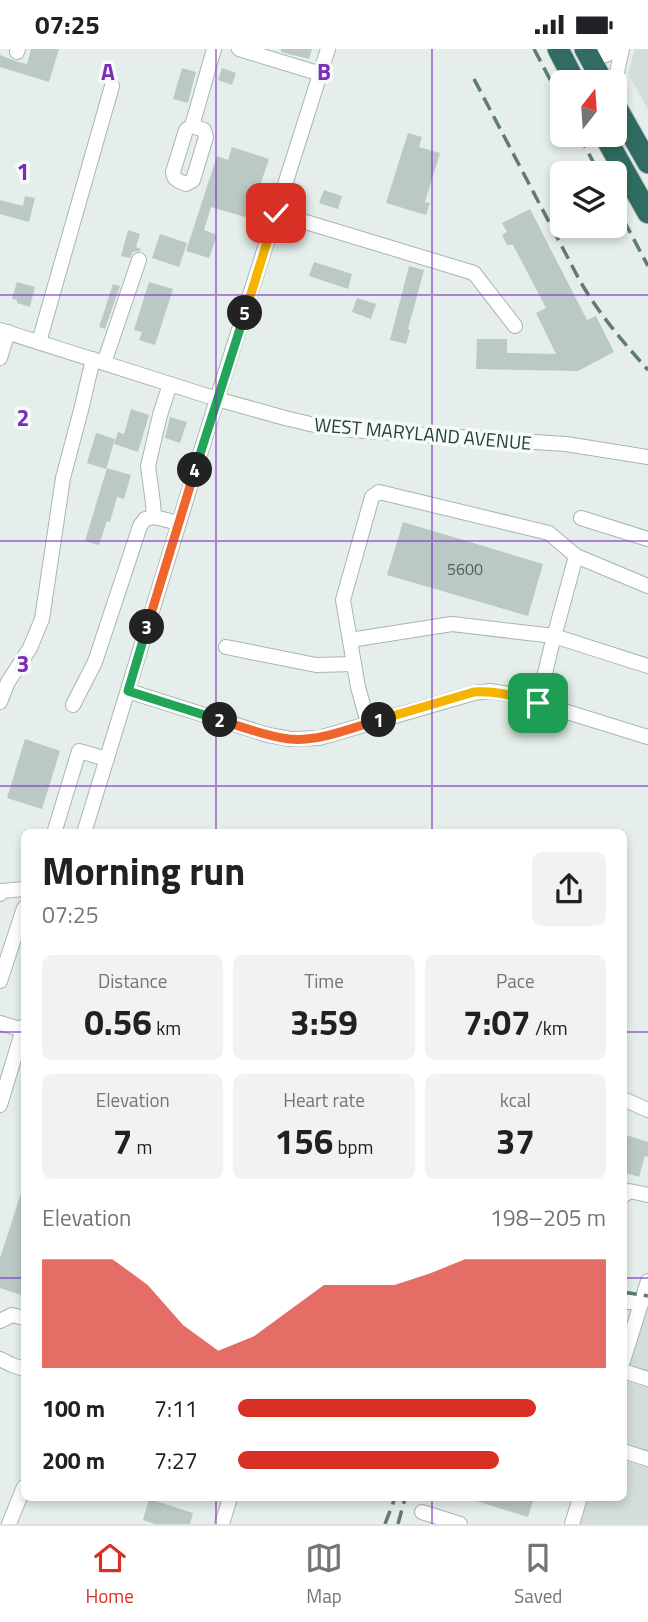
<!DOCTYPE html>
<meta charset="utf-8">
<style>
:root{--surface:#fff;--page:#f2f2f2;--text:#202124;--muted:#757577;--line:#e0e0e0;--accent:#d93025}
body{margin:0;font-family:"Titillium Web",sans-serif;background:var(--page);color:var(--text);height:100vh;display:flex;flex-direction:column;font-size:26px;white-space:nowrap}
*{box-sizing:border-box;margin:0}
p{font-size:23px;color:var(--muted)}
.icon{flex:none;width:38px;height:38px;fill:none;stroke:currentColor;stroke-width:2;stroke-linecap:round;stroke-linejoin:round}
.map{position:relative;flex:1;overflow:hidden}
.side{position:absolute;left:21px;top:780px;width:606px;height:672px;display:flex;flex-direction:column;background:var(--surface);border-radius:10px;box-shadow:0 4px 10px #0003}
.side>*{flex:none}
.needle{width:46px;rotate:17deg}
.tools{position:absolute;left:550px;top:21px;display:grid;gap:14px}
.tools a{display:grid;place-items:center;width:77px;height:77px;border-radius:10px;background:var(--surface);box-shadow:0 4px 10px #0003;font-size:35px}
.pin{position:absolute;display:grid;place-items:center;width:60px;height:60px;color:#fff;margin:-30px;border-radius:14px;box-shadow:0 4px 10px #0006}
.km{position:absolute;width:35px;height:35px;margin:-18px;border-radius:50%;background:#222;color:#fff;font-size:19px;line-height:35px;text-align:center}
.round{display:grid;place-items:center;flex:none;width:74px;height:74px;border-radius:10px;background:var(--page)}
.overview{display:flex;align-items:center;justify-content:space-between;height:119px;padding:0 21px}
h1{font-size:38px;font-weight:700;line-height:52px}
.figures{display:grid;grid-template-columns:repeat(3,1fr);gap:10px;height:119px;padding:7px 21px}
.figures div{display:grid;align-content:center;border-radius:10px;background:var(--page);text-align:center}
.figures b{font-size:35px;font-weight:700}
.figures small{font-size:19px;font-weight:400}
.figures p{font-size:19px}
.chart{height:196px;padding:14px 21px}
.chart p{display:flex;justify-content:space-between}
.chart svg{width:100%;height:126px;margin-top:7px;fill:var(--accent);opacity:.7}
ul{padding:0 21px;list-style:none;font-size:23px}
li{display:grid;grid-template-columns:112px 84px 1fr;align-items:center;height:52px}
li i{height:18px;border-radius:9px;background:var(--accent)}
.status{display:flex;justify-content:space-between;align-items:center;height:49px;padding:0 35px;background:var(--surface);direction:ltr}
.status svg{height:19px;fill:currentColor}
.tab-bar{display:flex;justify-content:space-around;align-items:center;height:98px;border-top:2px solid var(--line);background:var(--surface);font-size:19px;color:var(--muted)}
.tab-bar a{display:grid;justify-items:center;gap:4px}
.tab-bar .current{color:var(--accent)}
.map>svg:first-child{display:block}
</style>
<div class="status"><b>07:25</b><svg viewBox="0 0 49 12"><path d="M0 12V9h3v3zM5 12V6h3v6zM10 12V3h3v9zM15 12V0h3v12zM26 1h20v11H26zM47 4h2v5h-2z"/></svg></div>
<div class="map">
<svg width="648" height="1475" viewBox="0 0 648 1475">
<rect width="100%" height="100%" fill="#e5eeea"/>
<g fill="#d4ded9">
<path d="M635 0H648V61L628 24Z"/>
<path d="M648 1255V1475H580L588 1449H623V1336Z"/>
</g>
<g fill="#bbc9c4">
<path d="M31 0H59L49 33 0 18V6L15 12 27 15Z"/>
<path d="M281 0H312L309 10 281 3Z"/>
<path d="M182 19 196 23 188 54 173 50Z"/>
<path d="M222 19 236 24 232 36 218 31Z"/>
<path d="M408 84 422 88 419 98 440 104 425 153 430 154 426 166 386 154Z"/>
<path d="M232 98 269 110 252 160 249 159 245 168 211 158 204 181 217 186 209 209 186 202 217 107 228 111Z"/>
<path d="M324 141 342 147 338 160 319 154Z"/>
<path d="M25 147 35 149 29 173 0 165V151L23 157Z"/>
<path d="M530 160 587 271 596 267 614 303 578 322 476 320 477 290H507V304L556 305 536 264 546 259 513 196H507L502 186 507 183 502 174Z"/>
<path d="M128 181 140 185 136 198 141 200 140 202 133 203 130 209 121 207Z"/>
<path d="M160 185 187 194 179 218 152 209Z"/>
<path d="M314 213 352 225 348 240 309 227Z"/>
<path d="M409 217 424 221 408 280 410 281 406 295 390 291Z"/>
<path d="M17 233 35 238 30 258 17 254V251L12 250Z"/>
<path d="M149 233 173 240 155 296 139 291 142 283 134 281Z"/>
<path d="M113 235 120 237 105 280 99 278Z"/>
<path d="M357 249 376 255 371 270 352 263Z"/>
<path d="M131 360 149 366 138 403 114 395 118 383 124 385Z"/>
<path d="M170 368 187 373 180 394 165 389Z"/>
<path d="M96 384 115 390 106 420 87 414Z"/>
<path d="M107 419 131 426 124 450 117 448 110 473 107 472 99 496 85 492Z"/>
<path d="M403 473 543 515 528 567 387 526Z"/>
<path d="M25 690 60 702 42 760 7 749Z"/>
<path d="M623 1085 648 1093V1108L645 1107 639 1128 623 1123Z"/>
<path d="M23 1138H24V1247L0 1239V1209Z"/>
<path d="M473 1449H534L528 1468 473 1451Z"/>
<path d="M149 1450 193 1464 190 1475H155L143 1471Z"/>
</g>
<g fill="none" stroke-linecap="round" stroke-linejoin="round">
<defs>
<g id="minor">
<path d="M239 0 321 25"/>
<path d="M589 0C597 8 606 10 614 0"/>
<path d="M17 3 18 0"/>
<path d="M618 60 616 28 622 0"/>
<path d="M192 77 204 81 206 88 193 131 186 135C179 132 174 132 173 123L186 81 192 77 214 0"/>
<path d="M276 164 474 224 515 277"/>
<path d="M0 281 217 350 285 369 327 379 365 382 566 395 648 408"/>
<path d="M39 293 112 37"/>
<path d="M0 309 8 283"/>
<path d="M104 314 139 211"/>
<path d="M154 468 153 454 148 417 160 366 170 335"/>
<path d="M581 469 648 490"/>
<path d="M576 507 648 537"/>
<path d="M350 591 452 575 554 587 648 617"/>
<path d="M226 598 316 616 354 615"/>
<path d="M128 642 268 686 291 690 319 689 474 644 490 642 509 645 648 688"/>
<path d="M0 653 8 633 30 599 42 570 63 429 81 361 93 310"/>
<path d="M73 656 95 613 140 477 145 470 154 468 179 474"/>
<path d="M368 674 358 638 343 551 372 448 379 443 549 484 576 507 551 599 538 654"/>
<path d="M55 781 79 702 107 710"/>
<path d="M84 784 217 350 328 0"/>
<path d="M0 845 2 842 24 840"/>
<path d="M0 932 24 859"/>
<path d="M0 974 23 981"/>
<path d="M623 1050 648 1061"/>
<path d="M0 1056 24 977"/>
<path d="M623 1147 629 1142 648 1146"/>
<path d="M623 1253H642"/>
<path d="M0 1272 12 1266 24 1269"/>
<path d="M0 1310 12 1316 24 1320"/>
<path d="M623 1312 648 1232"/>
<path d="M623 1322 648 1330"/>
<path d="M623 1402 648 1410"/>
<path d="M422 1463 460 1475"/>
<path d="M9 1475 24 1438"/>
<path d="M222 1475 230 1449"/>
<path d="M572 1475 580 1449"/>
</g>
<g id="highway">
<path d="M558 0 575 33"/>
<path d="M585 0 603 33"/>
<path d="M614 54 648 114"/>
<path d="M604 86 648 164"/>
</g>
</defs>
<use href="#minor" stroke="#a7b6b1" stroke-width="16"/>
<use href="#highway" stroke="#c2cac8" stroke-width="23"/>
<use href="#minor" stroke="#fff" stroke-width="14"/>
<use href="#highway" stroke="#306c61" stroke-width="21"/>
<g stroke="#5f7b74" stroke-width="3.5" stroke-dasharray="14 7" stroke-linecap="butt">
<path d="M534 0 562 53"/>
<path d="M474 30 580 232C599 265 623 293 648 321"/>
<path d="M579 86 599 124"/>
<path d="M614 153 648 217"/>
<path d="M623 1243 648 1247"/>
<path d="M385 1475 395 1449"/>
<path d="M398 1475 405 1449"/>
</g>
</g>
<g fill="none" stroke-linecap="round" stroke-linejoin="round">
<defs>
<path id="split-1" d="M379 671 474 643C497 641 516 648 538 654"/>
<path id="split-2" d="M220 671C243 678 265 687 289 690 319 693 351 679 379 671"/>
<path id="split-3" d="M147 578 128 642 220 671"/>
<path id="split-4" d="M147 578 195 421"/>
<path id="split-5" d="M195 421 245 264"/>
<path id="split-6" d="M245 264 276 164"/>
</defs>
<use href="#split-1" stroke="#fff" stroke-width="14"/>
<use href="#split-2" stroke="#fff" stroke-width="14"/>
<use href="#split-3" stroke="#fff" stroke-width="14"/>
<use href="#split-4" stroke="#fff" stroke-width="14"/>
<use href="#split-5" stroke="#fff" stroke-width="14"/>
<use href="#split-6" stroke="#fff" stroke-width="14"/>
<use href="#split-1" stroke="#f5b400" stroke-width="9"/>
<use href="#split-2" stroke="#f0652b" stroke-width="9"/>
<use href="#split-3" stroke="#22a559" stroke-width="9"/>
<use href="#split-4" stroke="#f0652b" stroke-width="9"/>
<use href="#split-5" stroke="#22a559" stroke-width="9"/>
<use href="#split-6" stroke="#f5b400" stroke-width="9"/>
</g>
<path fill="none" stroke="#7b2cbf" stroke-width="2" stroke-opacity="0.55" d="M216 0V784M432 0V784M0 246H648M0 492H648M0 737H648M0 983H24M623 983H648M0 1229H24M623 1229H648M216 1449V1475M432 1449V1475"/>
<g text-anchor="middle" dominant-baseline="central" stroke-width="7" stroke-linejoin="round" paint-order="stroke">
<g font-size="16" fill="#4a625c">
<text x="465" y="520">5600</text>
</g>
<g font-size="19" fill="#244039" stroke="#f6faf8">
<text transform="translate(423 384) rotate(5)">WEST MARYLAND AVENUE</text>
</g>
</g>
<g font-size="23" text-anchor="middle" font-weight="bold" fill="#7b2cbf" stroke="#f6faf8" stroke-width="7" stroke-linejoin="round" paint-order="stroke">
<text x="108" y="31">A</text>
<text x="324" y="31">B</text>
<text x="23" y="131">1</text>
<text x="23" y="377">2</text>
<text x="23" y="623">3</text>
</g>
</svg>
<div class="tools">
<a><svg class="needle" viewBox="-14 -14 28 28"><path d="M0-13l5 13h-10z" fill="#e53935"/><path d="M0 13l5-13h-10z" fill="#757577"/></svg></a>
<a><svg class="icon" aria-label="layers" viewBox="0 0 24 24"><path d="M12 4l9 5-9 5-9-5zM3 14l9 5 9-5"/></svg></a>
</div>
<div class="pin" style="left:538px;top:654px;background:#1e9e55"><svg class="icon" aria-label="arrive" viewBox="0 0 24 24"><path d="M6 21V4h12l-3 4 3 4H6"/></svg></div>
<div class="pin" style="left:276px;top:164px;background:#d93025"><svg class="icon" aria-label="check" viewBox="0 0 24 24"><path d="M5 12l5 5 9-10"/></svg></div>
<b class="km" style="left:379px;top:671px">1</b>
<b class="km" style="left:220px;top:671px">2</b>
<b class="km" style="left:147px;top:578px">3</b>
<b class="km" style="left:195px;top:421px">4</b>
<b class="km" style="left:245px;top:264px">5</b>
<section class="side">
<div class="overview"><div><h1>Morning run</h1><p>07:25</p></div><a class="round"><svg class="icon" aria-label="share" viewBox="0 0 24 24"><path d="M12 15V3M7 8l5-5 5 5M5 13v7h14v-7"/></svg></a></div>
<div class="figures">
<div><p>Distance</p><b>0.56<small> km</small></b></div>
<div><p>Time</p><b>3:59</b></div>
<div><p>Pace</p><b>7:07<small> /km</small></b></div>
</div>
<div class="figures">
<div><p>Elevation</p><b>7<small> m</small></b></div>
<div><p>Heart rate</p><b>156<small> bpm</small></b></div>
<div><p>kcal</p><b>37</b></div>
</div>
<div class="chart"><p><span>Elevation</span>198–205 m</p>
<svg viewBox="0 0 160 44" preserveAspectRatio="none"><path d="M0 44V6L10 6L20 6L30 15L40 29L50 38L60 33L70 24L80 15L90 15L100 15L110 11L120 6L130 6L140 6L150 6L160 6V44z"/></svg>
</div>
<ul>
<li><b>100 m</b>7:11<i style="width:81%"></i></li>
<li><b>200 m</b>7:27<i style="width:71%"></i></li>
</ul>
</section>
</div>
<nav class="tab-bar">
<a class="current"><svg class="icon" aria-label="home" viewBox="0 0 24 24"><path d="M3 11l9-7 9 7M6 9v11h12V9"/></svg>Home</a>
<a><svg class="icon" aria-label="map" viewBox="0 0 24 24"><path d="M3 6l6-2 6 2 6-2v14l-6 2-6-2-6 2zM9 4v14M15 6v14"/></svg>Map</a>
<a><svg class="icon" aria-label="saved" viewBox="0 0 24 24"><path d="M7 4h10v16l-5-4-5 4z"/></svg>Saved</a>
</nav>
